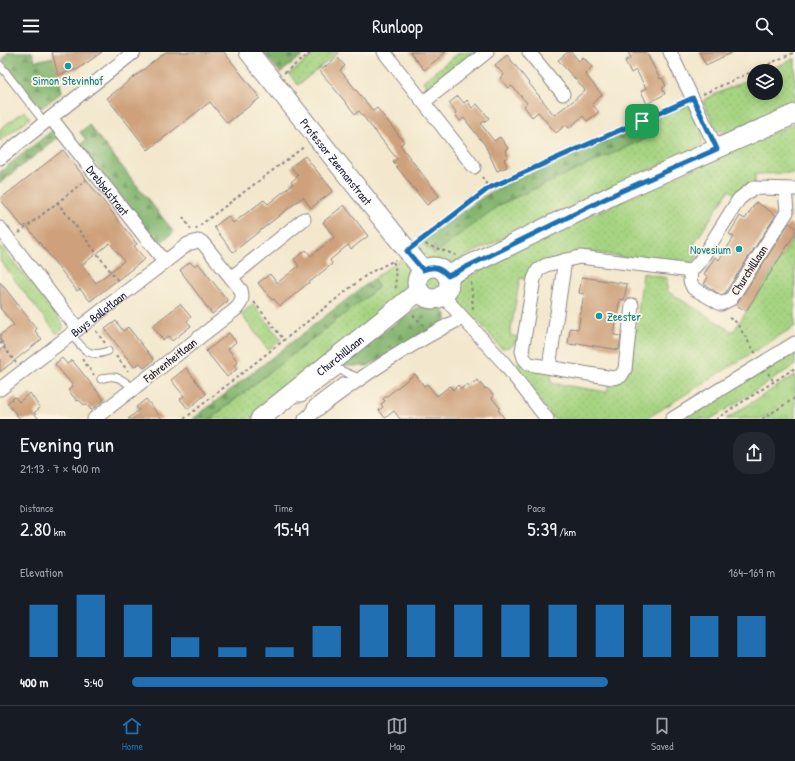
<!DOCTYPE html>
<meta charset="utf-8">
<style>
:root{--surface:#171b24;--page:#242831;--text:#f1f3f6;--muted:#9ea1a6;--line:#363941;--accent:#1f6fb2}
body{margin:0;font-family:"Patrick Hand",sans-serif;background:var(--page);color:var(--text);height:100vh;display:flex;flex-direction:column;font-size:15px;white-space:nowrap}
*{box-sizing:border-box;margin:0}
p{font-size:13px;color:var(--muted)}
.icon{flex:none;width:22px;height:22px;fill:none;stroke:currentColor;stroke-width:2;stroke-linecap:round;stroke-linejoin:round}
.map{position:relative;height:367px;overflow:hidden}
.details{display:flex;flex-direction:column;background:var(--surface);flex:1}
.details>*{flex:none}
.tools{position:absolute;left:747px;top:12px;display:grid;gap:8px}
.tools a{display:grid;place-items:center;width:36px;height:36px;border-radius:50%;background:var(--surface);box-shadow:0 2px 10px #0003;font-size:20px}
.pin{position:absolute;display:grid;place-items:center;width:34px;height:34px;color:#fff;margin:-17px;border-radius:8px;box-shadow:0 2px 6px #0006}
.round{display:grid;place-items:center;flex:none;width:42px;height:42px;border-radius:16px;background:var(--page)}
.head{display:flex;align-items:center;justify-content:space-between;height:68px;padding:0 20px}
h1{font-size:22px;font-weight:600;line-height:30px}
.metrics{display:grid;grid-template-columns:repeat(3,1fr);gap:6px;height:68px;padding:4px 20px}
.metrics div{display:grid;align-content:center}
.metrics b{font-size:20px;font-weight:600}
.metrics small{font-size:11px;font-weight:400}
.metrics p{font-size:11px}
.chart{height:112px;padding:8px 20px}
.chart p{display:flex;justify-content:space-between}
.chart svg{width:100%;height:72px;margin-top:4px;stroke:var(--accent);stroke-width:6}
ul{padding:0 20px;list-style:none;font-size:13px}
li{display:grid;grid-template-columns:64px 48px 1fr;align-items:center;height:30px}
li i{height:10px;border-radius:5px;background:var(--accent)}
header{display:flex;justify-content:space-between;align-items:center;height:52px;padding:0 20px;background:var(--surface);font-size:18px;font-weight:600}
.dock{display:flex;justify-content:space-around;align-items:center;height:56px;border-top:1px solid var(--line);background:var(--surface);font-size:11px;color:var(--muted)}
.dock a{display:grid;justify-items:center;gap:2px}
.dock .current{color:var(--accent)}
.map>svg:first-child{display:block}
</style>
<header><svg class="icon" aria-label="menu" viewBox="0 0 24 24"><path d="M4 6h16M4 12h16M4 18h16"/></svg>Runloop<svg class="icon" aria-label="search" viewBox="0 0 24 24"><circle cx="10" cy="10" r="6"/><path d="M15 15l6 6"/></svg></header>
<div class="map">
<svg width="795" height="367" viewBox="0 0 795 367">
<defs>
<pattern id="grass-dots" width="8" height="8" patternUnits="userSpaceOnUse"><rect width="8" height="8" fill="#a6d481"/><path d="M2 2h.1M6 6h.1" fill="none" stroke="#8fb670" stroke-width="1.8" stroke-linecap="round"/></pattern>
<pattern id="forest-firs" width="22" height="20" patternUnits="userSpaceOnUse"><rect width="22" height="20" fill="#84b66f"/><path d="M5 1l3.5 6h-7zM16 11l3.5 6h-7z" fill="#6c945c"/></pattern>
<pattern id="park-crowns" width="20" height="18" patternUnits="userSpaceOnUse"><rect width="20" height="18" fill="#a6d481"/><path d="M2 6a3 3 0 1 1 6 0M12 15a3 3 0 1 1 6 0" fill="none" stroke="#8fb670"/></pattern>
</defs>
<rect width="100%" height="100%" fill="#fcf5e5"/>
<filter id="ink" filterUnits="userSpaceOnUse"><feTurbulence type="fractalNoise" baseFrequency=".025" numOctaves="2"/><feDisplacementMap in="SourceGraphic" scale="8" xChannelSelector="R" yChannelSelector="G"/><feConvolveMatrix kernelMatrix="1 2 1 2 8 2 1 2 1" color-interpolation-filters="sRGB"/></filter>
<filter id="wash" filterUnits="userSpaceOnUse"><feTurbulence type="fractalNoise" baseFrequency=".012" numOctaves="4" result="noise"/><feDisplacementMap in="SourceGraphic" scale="16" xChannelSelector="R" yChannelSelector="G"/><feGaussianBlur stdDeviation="0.9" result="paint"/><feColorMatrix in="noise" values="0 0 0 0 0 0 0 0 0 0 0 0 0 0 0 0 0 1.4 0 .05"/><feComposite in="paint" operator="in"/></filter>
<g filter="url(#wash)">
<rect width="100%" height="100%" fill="#f3e8cd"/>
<g fill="url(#grass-dots)" stroke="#647b5e">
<path d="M317 0H339L298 33 289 22Z"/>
<path d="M460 0H477L429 38 423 29Z"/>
<path d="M795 6V56L727 83 716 76 703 50 705 47 754 25V41H776V19H767Z"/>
<path d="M689 53C695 65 707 80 701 94L453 210C440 213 425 205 415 197L422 190 427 196 435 201 499 153 652 83 657 77 652 69Z"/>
<path d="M24 59 30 66 0 89V77Z"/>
<path d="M795 71V121L755 122V132L745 134 737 143 729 138 690 198 698 203 693 211 681 215 587 199 528 228 520 226 510 283 518 285C515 293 510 296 501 296L480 271 461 253 456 238 457 234 464 228 531 190Z"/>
<path d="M795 184V274L646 367H554L511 313 519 310 552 321 551 331 607 340 609 330 631 316 643 221 667 226V239L733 280Z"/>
<path d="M0 193 62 270 63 277 57 282 0 209Z"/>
<path d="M402 206C409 217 413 228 405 239L332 303 251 367H210L379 235 373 227Z"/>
<circle cx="433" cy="231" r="8"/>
<path d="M253 252 281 288 268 298 241 262Z"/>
<path d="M795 298V313L711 367H686Z"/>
</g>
<g fill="url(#forest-firs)" stroke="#536c55">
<path d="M8 0H32L35 9 54 5 62 40 40 57 2 9Z"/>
<path d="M263 0H307L280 21Z"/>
<path d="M652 69 657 77 653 83 499 153 434 202 422 190 483 145 502 134Z"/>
<path d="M89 73 174 180 159 192 80 93 86 88 80 80Z"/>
<path d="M54 77 60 84 0 131V120Z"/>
<path d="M373 227 379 235 210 367H193Z"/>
<path d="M423 254 440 256 446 262V268L368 314H348L340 312 415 257Z"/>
</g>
<path fill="url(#park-crowns)" stroke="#647b5e" d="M795 323V367H726Z"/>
<g id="blocks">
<g fill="#cea17c" fill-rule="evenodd">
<path d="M52 0H102L78 17 58 23Z"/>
<path d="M166 0H224L260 46 227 71 210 50 148 98 107 46Z"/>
<path d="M410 0H446L424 18Z"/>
<path d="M568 0H571L579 9 583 5 592 15 585 22 602 43 592 52 599 60 587 69 583 64 569 76 566 73 556 81 538 60 532 65 524 54 527 51 512 34 509 36 500 26 504 23 495 13 507 3 554 63 573 49 585 38 558 8Z"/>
<path d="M628 0H646L660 27 662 26 666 34 662 36 665 42 647 52 641 39 646 36 636 18 631 21 625 9 631 6Z"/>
<path d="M699 0H733L706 13Z"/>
<path d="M337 5 345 14 340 18 373 59 377 56 404 90 400 93 439 144 427 153 393 110 397 107 359 59 355 62 320 19Z"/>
<path d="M458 44 464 51 467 48 472 56 477 52 489 66 481 72 494 89 500 85 508 96 505 98 508 105 504 107 507 115 497 119 485 93 464 66 460 69 455 62 456 60 449 51Z"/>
<path d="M63 98 137 192 134 194 145 207 90 249 80 237 77 239 26 173 23 175 0 147ZM110 191 124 209 96 231 82 213Z"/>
<path d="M305 104 333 139 311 156 303 145 233 200 214 175 228 164 233 171 264 148 268 152 293 132 291 130 298 124 291 115Z"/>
<path d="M756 150 776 163 725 241 721 243 704 232 708 225 704 222 715 205 719 208 734 185 729 182 740 164 745 167Z"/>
<path d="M344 153 368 184 351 197 348 193 330 208 332 212 280 254 274 247 272 248 258 231 270 222 277 231 299 214 294 207 306 198 311 204 334 185 323 170Z"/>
<path d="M789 171 795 175V182L746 259 736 253Z"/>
<path d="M190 210 194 214 198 211 228 249 212 262 180 218Z"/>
<path d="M582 225 627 232 624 248 620 247 614 283 621 284 619 298 577 291V293L568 292 570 276 578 277 584 242 579 241Z"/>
<path d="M0 230 37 277 35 279 42 287 0 320V298L5 294 0 287V283L14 273 0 256Z"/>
<path d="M180 252 191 265 187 269 191 274 172 289 168 284 163 288 152 274Z"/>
<path d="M116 269 123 279 128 275 154 308 144 316 140 311 134 315 105 277Z"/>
<path d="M229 281 236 290 228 297 238 310 234 313 237 317 227 325 206 299Z"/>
<path d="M62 306 67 312 72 308 104 348 91 358 86 352 84 353 79 348 77 349 68 338 73 334 55 312Z"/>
<path d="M186 316 206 342 188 357 180 347 184 344 171 328Z"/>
<path d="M415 322 424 334 427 332 437 344 450 334 453 338 458 333 461 337 467 332 469 334 477 328 485 337 487 336 494 344 492 346 500 356 498 358 505 367H400L394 359 385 366 379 358 383 355 381 352 385 349 383 347Z"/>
<path d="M30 341 40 356 34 361 39 367H20L7 351 15 345 19 350Z"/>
<path d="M146 347 162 367H128L139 358 136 355Z"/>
</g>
</g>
</g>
<g filter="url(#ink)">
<use href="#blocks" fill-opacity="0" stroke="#8a8584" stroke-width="1"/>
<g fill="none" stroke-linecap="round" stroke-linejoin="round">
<defs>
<g id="lane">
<path d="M0 13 45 71"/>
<path d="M71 282C82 296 89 307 108 299"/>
<path d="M101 327C114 321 124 327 133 337"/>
<path d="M292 346H302L340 318 361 327"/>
<path d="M307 362 313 352 342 330 355 328"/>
</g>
<g id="street">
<path d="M384 0 474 115"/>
<path d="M529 0 563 42"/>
<path d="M670 0 717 97"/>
<path d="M424 50 487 0"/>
<path id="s1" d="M51 66 165 210"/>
<path d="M0 106 134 0"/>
<path d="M785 137 787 160 731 247 721 252 693 236 690 229 691 219 700 209 739 147 753 136 795 137"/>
<path d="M0 176 78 277"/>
<path d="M231 226 304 167"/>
<path d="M443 244 504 311 547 367"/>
<path d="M632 253 625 317 621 324 613 326 529 312 524 306 522 299 534 227 538 218 546 213 580 205 691 219"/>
<path d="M549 315 565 208"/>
<path id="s2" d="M0 337 188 192 198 189 202 190 241 238C243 247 242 250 236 257L94 367"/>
<path d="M305 367C352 331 409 292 462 266"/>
<path d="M672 367 795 291"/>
</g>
<g id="secondary">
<path id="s3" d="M249 0 423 218"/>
<circle cx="433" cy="231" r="16"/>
<path d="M447 224 617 141 795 62"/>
<path id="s4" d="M260 367 419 239"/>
</g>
</defs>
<use href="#lane" stroke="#8a8584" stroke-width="9"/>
<use href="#street" stroke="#8a8584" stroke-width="15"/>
<use href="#secondary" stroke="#8a8584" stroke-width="21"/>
<g stroke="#8a8584" stroke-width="2" stroke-dasharray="3 3" stroke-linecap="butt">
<path d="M284 21 312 0"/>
<path d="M703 42 795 0"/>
<path d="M482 125 489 136"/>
<path d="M57 150 119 230"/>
<path d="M183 165 192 179"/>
<path d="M195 177 305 94"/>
<path d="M19 181 86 128"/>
<path d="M421 188 427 193 456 203"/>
<path d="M419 190 489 136 682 51"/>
<path d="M393 210 395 213 396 238"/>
<path d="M471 230 473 258"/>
<path d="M254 250 284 288"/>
<path d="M413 263 424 274"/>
<path d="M729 266 736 270 756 302"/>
<path d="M96 279 105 291"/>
<path d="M0 290 16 311"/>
<path d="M116 304 128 319"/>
<path d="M82 307 94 323"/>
<path d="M768 321 774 330"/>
<path d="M184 367 369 221 395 208"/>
<path d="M716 367 795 316"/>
<path d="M762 367 795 346"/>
</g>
<use href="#lane" stroke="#fff" stroke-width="7"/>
<use href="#street" stroke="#fff" stroke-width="13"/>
<use href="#secondary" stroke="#fff" stroke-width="19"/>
</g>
</g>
<g fill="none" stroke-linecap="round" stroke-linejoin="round" filter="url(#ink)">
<defs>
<path id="route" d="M693 46 717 97 617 141 448 224C439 215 434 214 423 218L407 199 489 136Z"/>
</defs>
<use href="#route" stroke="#fff" stroke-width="8"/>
<use href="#route" stroke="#1f6fb2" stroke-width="5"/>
</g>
<g fill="#0f9aa8" stroke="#fcf5e5" stroke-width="1.5">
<circle cx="68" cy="14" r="4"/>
<circle cx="739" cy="197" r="4"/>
<circle cx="599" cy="264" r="4"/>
</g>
<g text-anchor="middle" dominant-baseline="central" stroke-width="3.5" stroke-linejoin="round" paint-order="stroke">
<g font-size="12" fill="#0d838f" stroke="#fcf5e5">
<text x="68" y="28">Simon Stevinhof</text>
<text x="731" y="197" text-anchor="end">Novesium</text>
<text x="607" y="264" text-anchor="start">Zeester</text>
</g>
<g font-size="12" fill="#22223b" stroke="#fcf5e5">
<text stroke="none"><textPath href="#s3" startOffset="140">Professor Zeemanstraat</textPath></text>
<text stroke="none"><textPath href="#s1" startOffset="92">Drebbelstraat</textPath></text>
<text transform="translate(749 218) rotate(-57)">Churchilllaan</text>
<text stroke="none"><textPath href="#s2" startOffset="124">Buys Ballotlaan</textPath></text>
<text stroke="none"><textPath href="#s4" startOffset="102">Churchilllaan</textPath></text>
<text transform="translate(170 308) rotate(-38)">Fahrenheitlaan</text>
</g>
</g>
</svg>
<div class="tools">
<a><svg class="icon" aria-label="layers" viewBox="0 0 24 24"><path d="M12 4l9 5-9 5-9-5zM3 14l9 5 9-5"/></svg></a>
</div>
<div class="pin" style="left:642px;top:69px;background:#1e9e55"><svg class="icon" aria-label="arrive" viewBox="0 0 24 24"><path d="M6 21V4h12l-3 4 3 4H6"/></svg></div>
</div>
<section class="details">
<div class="head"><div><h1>Evening run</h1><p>21:13 · 7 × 400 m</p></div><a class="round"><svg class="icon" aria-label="share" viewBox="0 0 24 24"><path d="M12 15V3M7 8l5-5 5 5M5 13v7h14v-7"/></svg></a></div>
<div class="metrics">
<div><p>Distance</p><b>2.80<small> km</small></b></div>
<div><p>Time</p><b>15:49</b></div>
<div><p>Pace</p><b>5:39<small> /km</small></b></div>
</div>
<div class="chart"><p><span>Elevation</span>164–169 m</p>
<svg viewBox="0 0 160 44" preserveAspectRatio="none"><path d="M5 44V12M15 44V6M25 44V12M35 44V32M45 44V38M55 44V38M65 44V25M75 44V12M85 44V12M95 44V12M105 44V12M115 44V12M125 44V12M135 44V12M145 44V19M155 44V19"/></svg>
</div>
<ul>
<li><b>400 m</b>5:40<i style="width:74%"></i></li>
</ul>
</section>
<nav class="dock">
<a class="current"><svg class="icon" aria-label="home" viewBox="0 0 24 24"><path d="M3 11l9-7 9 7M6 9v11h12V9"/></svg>Home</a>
<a><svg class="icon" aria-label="map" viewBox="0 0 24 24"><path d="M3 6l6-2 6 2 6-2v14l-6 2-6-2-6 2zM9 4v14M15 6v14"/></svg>Map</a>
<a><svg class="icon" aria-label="saved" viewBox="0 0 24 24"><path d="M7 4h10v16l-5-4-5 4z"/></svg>Saved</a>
</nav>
